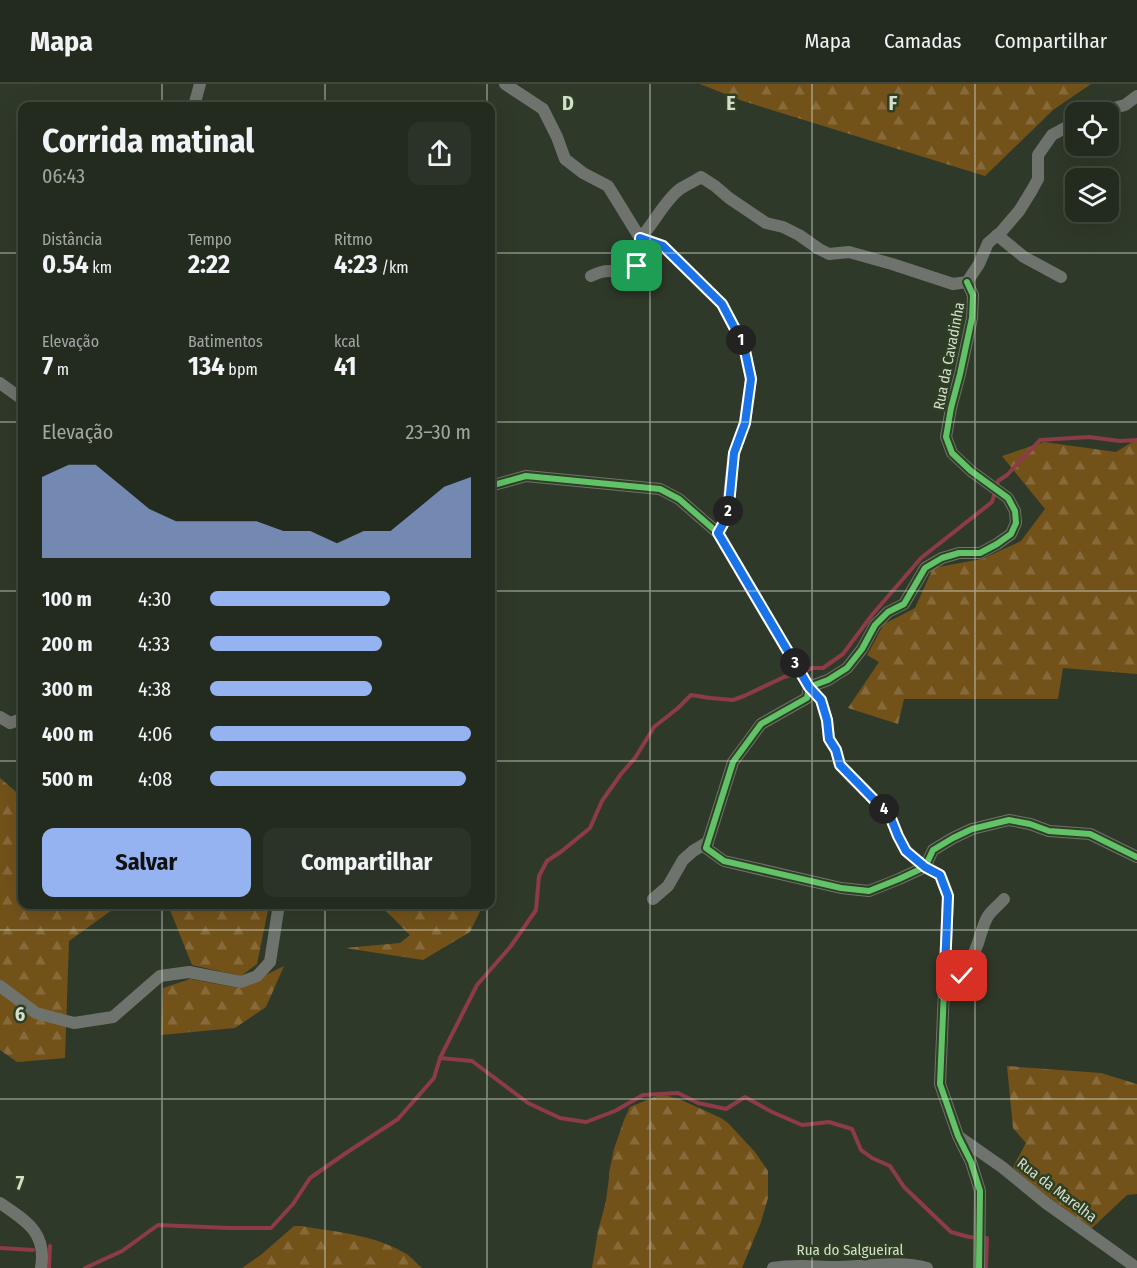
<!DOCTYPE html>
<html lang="pt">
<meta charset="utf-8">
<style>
:root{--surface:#232b1f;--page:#2b3328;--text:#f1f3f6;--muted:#a3a7a4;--line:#40473d;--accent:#95b2f1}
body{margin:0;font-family:"Fira Sans Condensed",sans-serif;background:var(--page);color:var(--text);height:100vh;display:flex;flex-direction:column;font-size:22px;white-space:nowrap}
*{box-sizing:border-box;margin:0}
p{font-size:20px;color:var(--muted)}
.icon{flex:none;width:33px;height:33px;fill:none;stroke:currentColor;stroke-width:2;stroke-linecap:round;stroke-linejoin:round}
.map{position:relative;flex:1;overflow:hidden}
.drawer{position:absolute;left:18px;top:18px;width:477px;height:807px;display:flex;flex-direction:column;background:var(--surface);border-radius:12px;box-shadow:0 6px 24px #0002,0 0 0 2px var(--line)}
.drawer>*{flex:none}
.tools{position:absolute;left:1065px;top:18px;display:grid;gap:12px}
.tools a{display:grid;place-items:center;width:54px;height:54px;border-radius:12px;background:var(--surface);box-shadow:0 6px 24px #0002,0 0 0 2px var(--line);font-size:30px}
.pin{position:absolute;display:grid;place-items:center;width:51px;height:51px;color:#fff;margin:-26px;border-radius:12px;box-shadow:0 3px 9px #0006}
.km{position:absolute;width:30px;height:30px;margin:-15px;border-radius:50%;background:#222;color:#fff;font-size:16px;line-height:30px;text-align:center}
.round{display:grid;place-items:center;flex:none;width:63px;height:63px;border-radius:12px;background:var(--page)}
.overview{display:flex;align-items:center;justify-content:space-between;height:102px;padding:0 24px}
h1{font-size:33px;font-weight:700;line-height:45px}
.metrics{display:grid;grid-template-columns:repeat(3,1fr);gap:9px;height:102px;padding:6px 24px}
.metrics div{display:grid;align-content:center}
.metrics b{font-size:26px;font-weight:700}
.metrics small{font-size:16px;font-weight:400}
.metrics p{font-size:16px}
.chart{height:168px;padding:12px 24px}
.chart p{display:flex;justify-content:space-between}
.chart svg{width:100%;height:108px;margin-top:6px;fill:var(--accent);opacity:.7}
.primary-button{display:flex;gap:12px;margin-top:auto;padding:12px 24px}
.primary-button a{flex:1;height:69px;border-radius:12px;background:var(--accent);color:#111;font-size:24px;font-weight:700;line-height:69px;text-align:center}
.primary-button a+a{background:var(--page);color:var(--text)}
ul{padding:0 24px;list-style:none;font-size:20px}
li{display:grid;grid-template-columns:96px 72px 1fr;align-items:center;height:45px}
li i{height:15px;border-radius:8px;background:var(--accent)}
header{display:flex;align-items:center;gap:36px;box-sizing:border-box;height:84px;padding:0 30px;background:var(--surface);border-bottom:2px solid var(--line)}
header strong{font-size:28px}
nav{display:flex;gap:33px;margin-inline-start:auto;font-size:21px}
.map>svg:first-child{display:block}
</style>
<header>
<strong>Mapa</strong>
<nav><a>Mapa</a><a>Camadas</a><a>Compartilhar</a></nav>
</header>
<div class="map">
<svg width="1137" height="1184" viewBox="0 0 1137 1184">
<defs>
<pattern id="forest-firs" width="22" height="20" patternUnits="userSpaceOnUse" patternTransform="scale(1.5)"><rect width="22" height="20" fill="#73521a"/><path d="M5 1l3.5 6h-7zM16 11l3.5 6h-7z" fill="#866a3a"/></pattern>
</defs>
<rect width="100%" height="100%" fill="#2f3929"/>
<g fill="url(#forest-firs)">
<path d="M700 0H1091L1053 26 985 92 743 17Z"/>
<path d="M1137 355V590L1063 584 1058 615H904L898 640 848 624 879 578 867 571 884 540 915 524 933 484 982 475 1021 457 1045 425 1002 372 1044 358 1116 368Z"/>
<path d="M0 694 22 713V820L119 821 69 857 65 974 17 978 0 966Z"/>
<path d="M168 821H269L257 880 241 892 192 881Z"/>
<path d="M380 821H483L470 848 423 876 345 864 400 859 410 851Z"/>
<path d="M284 882 266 923 235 944 161 951 163 904 190 895 239 904Z"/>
<path d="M1007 982 1101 989 1137 1000V1110L1127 1111 1091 1145 1030 1099 1013 1083 1026 1059 1013 1044Z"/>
<path d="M664 1011 679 1015 721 1034 728 1039 755 1068 768 1087V1114L761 1138 742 1184H592L598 1147 606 1117 609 1094V1089L614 1065 624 1036 630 1023 657 1012Z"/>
<path d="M294 1142H301C336 1148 377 1151 408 1171 413 1175 417 1180 422 1184H242L262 1170Z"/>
</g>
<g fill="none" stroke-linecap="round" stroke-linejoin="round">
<g stroke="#8d3b46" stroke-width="4">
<path d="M997 401 998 397 1007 391 1040 356 1089 353 1120 357 1137 356"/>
<path d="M440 974 472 977 528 1019 560 1034 586 1038 615 1027 643 1011 678 1009 698 1019 726 1025 745 1013 772 1028 802 1041 829 1038 852 1045 861 1066 872 1074 890 1082 904 1103 951 1148 969 1153 987 1154 986 1184"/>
<path d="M0 1164 33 1166"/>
<path d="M49 1184 50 1162"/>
<path d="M85 1184 122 1167 158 1141 229 1144H271L293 1120 310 1094 346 1069 398 1035 434 994 440 974 477 901 511 862 536 826 539 792 547 777 562 767 590 744 602 717 621 690 635 674 654 643 678 624 691 611 710 614 733 616 744 612 784 593 813 584H823L843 570 872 531 921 474 992 418 995 408"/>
</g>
<g stroke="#6f736d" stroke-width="12">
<path d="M505 0 543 25 557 53 565 75 583 89 608 102 640 154 663 162 722 220 744 262 751 295 745 339 734 369 730 403 728 431 718 449"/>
<path d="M194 22 200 0"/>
<path d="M1099 28 1125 21 1137 12"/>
<path d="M997 151 1024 173 1061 193"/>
<path d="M591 192C597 189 602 187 609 187 622 187 638 191 640 174 641 168 640 160 640 154 654 140 664 117 680 105 686 101 695 97 701 93L715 102 729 114 766 139 783 143 799 151 819 165 829 170 849 168 892 180 953 200 967 198 979 180 988 159 1001 148 1019 127 1032 106 1038 95V71L1052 51 1076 38"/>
<path d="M967 198 973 211 972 234 960 290 951 324 946 353 952 369 971 387 1008 414 1015 427 1016 439 1011 450 997 460 980 469H959L942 474 925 484 904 520 888 528 875 541 862 565 847 584 828 596 809 603 821 616 827 636 829 655 836 666 840 681 890 732 898 752 906 767 925 783 933 766 953 754 972 745 1009 736 1030 740 1049 747 1090 750 1137 773"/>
<path d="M0 299 22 315"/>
<path d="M490 402 526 392 660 405 679 415 718 449 809 603 807 614 761 640 733 678 706 764 724 777 841 804 869 807 899 795 925 783 940 791 948 812 940 1000 958 1052 971 1078 980 1107 979 1184"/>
<path d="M0 633 10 639 19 636 22 633"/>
<path d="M653 815 668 802 683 776 693 767 708 758"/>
<path d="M0 902 36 929 74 939 113 933 160 892 189 888 241 898 257 892 270 878 279 820"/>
<path d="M944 911C962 897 970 880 978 859 981 850 983 840 988 832 992 826 999 821 1004 815"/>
<path d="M959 1053 1002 1083 1046 1119 1137 1184"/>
<path d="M0 1119C26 1137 47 1148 41 1184"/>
<path d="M773 1184C796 1180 815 1183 838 1183 868 1183 898 1176 927 1184"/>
</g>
<defs>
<g id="cycleway">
<path d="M967 198 973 211 972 234 960 290 951 324 946 353 952 369 971 387 1008 414 1015 427 1016 439 1011 450 997 460 980 469H959L942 474 925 484 904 520 888 528 875 541 862 565 847 584 828 596 809 603 821 616 827 636 829 655 836 666 840 681 890 732 898 752 906 767 925 783 933 766 953 754 972 745 1009 736 1030 740 1049 747 1090 750 1137 773"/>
<path d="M490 402 526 392 660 405 679 415 718 449 809 603 807 614 761 640 733 678 706 764 724 777 841 804 869 807 899 795 925 783 940 791 948 812 940 1000 958 1052 971 1078 980 1107 979 1184"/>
</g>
</defs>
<use href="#cycleway" stroke="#2e3f23" stroke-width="10"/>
<use href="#cycleway" stroke="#61c268" stroke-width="6"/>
</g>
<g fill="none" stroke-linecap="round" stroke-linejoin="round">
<defs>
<path id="route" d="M637 182 640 174V154L663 162 722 220 744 262 751 295 745 339 734 369 728 431 718 449 809 603 821 616 827 636 829 655 836 666 840 681 890 732 898 752 906 767 925 783 940 791 948 812 944 910 955 902 962 892"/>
</defs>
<use href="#route" stroke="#fff" stroke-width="12"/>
<use href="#route" stroke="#1a73e8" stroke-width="8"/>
</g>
<path fill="none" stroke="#d4dfce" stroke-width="1.5" stroke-opacity="0.55" d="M162 0V22M325 0V22M487 0V22M650 0V1184M812 0V1184M975 0V1184M0 169H22M490 169H1137M0 338H22M490 338H1137M0 507H22M490 507H1137M0 677H22M490 677H1137M162 820V1184M325 820V1184M487 820V1184M0 846H1137M0 1015H1137"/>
<g text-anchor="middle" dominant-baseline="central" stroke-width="5" stroke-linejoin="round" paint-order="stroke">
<g font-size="15" fill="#d4dfce" stroke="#2e3f23">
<text transform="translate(949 272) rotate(-79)">Rua da Cavadinha</text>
<text transform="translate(1057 1106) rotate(37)">Rua da Marelha</text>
<text x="850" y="1166">Rua do Salgueiral</text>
</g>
</g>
<g font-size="20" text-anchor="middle" font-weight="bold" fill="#d4dfce" stroke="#2e3f23" stroke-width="5" stroke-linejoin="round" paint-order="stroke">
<text x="568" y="26">D</text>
<text x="731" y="26">E</text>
<text x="893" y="26">F</text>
<text x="20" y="937">6</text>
<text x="20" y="1106">7</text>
</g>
</svg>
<div class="tools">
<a><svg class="icon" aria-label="locate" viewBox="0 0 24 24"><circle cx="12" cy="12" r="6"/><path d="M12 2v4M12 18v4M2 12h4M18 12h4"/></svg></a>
<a><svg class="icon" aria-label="layers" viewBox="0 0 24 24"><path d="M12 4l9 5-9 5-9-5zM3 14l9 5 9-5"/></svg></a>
</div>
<div class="pin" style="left:637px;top:182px;background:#1e9e55"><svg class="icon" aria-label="arrive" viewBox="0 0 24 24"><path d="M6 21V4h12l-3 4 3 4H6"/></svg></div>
<div class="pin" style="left:962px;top:892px;background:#d93025"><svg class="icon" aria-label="check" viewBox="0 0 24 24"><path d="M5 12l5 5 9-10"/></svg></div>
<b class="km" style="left:741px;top:256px">1</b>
<b class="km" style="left:728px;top:427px">2</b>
<b class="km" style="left:795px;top:579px">3</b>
<b class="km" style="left:884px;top:725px">4</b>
<section class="drawer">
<div class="overview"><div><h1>Corrida matinal</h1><p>06:43</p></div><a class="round"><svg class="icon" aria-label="share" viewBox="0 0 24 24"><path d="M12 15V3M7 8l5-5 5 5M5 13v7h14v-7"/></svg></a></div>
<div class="metrics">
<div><p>Distância</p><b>0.54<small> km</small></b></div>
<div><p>Tempo</p><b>2:22</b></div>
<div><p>Ritmo</p><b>4:23<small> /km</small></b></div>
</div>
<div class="metrics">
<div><p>Elevação</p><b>7<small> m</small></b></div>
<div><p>Batimentos</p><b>134<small> bpm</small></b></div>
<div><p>kcal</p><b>41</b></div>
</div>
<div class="chart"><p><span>Elevação</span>23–30 m</p>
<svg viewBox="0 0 160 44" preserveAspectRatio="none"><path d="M0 44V11L10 6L20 6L30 15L40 24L50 29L60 29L70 29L80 29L90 33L100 33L110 38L120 33L130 33L140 24L150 15L160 11V44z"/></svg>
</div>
<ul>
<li><b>100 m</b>4:30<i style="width:69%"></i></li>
<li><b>200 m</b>4:33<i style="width:66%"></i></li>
<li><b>300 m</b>4:38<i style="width:62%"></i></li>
<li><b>400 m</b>4:06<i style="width:100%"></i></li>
<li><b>500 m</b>4:08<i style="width:98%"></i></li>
</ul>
<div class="primary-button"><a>Salvar</a><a>Compartilhar</a></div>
</section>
</div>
